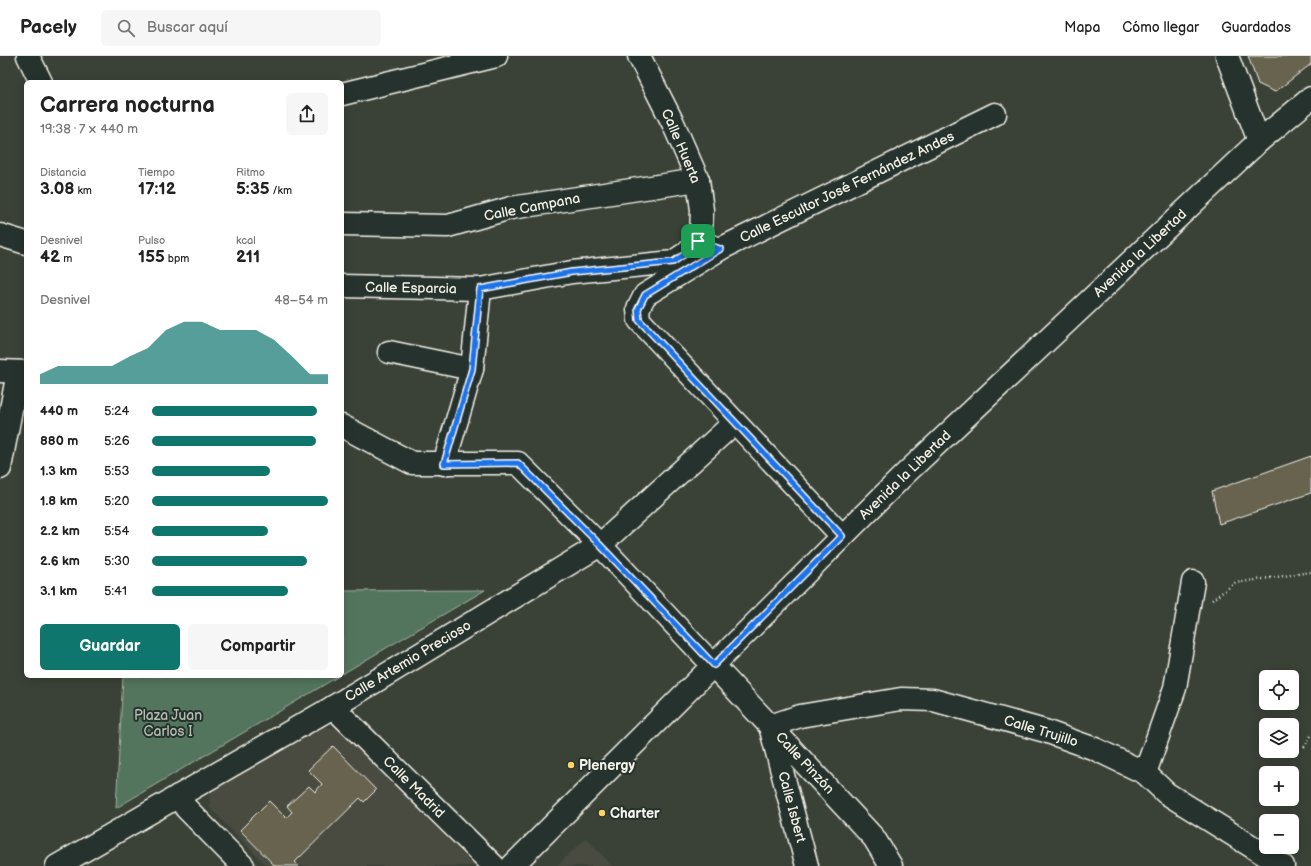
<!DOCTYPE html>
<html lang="es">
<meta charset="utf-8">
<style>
:root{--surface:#fff;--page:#f6f6f6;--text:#222;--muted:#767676;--line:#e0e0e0;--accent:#0f766e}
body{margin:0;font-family:"Balsamiq Sans",sans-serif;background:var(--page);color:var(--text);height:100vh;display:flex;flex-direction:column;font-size:15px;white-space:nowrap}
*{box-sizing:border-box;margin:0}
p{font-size:13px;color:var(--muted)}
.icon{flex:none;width:22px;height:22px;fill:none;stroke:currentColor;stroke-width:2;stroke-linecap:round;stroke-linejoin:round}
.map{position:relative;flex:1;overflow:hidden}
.panel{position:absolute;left:24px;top:24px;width:320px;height:598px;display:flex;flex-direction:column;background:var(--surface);border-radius:6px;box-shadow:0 2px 10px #0003}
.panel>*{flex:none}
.tools{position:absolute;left:1259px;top:614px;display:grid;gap:8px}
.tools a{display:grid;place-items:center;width:40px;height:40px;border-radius:6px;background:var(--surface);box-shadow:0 2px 10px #0003;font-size:20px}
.pin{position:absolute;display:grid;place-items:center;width:34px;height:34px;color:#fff;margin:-17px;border-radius:8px;box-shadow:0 2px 6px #0006}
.round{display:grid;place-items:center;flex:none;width:42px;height:42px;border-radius:6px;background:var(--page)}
.headline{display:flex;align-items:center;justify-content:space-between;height:68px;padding:0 16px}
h1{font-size:22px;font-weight:700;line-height:30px}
.metrics{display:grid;grid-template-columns:repeat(3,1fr);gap:6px;height:68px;padding:4px 16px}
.metrics div{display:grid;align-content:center}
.metrics b{font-size:17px;font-weight:700}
.metrics small{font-size:11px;font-weight:400}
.metrics p{font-size:11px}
.chart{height:112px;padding:8px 16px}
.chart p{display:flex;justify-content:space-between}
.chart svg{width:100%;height:72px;margin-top:4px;fill:var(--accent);opacity:.7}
.button{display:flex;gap:8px;margin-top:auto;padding:8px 16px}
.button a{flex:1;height:46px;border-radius:6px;background:var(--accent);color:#fff;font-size:16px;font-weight:700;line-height:46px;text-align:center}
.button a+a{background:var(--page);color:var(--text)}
ul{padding:0 16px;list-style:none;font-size:13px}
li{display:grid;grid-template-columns:64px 48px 1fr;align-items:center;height:30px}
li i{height:10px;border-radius:5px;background:var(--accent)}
header{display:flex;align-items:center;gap:24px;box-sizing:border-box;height:56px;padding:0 20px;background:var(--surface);border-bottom:1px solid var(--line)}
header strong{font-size:19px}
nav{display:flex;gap:22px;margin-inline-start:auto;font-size:14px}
.search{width:280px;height:36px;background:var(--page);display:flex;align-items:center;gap:10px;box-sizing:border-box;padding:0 14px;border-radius:6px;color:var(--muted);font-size:15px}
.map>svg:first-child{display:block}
</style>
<header>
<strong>Pacely</strong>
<div class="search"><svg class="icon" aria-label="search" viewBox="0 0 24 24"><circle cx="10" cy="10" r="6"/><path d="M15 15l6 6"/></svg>Buscar aquí</div>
<nav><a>Mapa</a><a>Cómo llegar</a><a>Guardados</a></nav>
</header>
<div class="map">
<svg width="1311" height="810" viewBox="0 0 1311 810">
<rect width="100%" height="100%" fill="#3a4238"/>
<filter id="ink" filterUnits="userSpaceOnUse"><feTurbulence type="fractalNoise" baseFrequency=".025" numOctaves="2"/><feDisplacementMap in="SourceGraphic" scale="8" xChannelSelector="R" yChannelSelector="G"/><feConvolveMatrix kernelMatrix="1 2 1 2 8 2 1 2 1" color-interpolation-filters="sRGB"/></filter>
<g filter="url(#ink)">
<g fill="#484c3f">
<path d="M323 670 343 675 474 810H267L210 752 209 736Z"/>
<path d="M586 782 612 810H557Z"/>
</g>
<g fill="#53745d" stroke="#a4b2a2">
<path d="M485 534 342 618V535Z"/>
<path d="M123 620H339L116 752Z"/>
</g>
<g fill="#676450" stroke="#f4f1e8">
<path d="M1248 0H1311V8L1275 36 1258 28Z"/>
<path d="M1311 400V437L1219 468 1212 435Z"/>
<path d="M333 690 376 734 364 746 360 742 295 806 299 810H275L240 774 269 745 286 762 292 756 287 750 309 730 315 736 322 728 308 714Z"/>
</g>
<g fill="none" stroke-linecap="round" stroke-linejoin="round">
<defs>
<g id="minor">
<path d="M28 0 41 26"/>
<path d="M1227 0 1259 85"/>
<path d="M342 38 496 0"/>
<path d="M342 168 448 170 511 152 698 124"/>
<path d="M0 179 26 187"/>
<path d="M706 188 720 193 995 58"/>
<path d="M720 193 645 239 638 253 639 264 842 480"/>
<path d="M342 230 480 233 572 216 673 206 694 192 701 179 702 154 698 124 673 67 639 0"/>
<path d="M389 296 472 313"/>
<path d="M0 315 26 316"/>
<path d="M342 370 412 407H518L600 489 770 670 874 782 891 810"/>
<path d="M444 408 472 313 480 233"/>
<path d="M0 412 18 316"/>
<path d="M333 651 494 810"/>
<path d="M1145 717 1175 632 1193 526"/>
<path d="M178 740 186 752 243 810"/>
<path d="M57 810 333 651 600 489 734 367"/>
<path d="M512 810 905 418 1259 85 1311 42"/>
<path d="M807 810 770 670 800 660 901 643 933 644 1045 675 1095 693 1145 717 1166 737 1283 810"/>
</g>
</defs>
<use href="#minor" stroke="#f4f1e8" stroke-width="25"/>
<g stroke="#f4f1e8" stroke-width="2.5" stroke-dasharray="1 3" stroke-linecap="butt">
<path d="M1212 544 1235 527 1311 516"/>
<path d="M1304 691 1311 680"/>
</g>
<use href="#minor" stroke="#26332d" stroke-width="22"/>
</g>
</g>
<g fill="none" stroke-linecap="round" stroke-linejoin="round" filter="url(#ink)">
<defs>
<path id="route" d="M698 185 720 193 645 239 638 253 639 264 842 480 714 609 600 489 518 407 444 408 472 313 480 233 572 216 673 206 694 192Z"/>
</defs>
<use href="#route" stroke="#fff" stroke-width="8"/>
<use href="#route" stroke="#1a73e8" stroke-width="5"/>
</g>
<g fill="#ffd166" stroke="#26332d" stroke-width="1.5">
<circle cx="571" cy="709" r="4"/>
<circle cx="602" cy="757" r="4"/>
</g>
<g text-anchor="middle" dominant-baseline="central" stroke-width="4" stroke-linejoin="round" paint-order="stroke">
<g font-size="14" fill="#f4f1e8" stroke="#26332d">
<text transform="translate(681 90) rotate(67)">Calle Huerta</text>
<text transform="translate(847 131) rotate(-26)">Calle Escultor José Fernández Andes</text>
<text transform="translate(532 151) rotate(-11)">Calle Campana</text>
<text transform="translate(1140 197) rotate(-43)">Avenida la Libertad</text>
<text transform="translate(411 232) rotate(1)">Calle Esparcia</text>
<text transform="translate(905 419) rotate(-44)">Avenida la Libertad</text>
<text transform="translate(408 605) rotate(-31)">Calle Artemio Precioso</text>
<text transform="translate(1041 675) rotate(17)">Calle Trujillo</text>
<text transform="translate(805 707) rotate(47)">Calle Pinzón</text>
<text transform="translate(414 731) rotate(45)">Calle Madrid</text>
<text transform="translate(792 751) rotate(75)">Calle Isbert</text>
</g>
<g font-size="14" fill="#b4bfb0" stroke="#26332d">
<text x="168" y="659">Plaza Juan<tspan x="168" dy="16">Carlos I</tspan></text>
</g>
<g font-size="14" font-weight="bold" fill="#f4f1e8" stroke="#26332d" text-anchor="start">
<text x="579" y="709">Plenergy</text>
<text x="610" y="757">Charter</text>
</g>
</g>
</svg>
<div class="tools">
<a><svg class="icon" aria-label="locate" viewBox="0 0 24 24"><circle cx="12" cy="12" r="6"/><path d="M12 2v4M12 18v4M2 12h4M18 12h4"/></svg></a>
<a><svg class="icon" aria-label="layers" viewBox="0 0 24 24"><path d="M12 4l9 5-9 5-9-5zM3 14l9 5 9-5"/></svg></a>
<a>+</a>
<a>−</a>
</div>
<div class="pin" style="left:698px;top:185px;background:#1e9e55"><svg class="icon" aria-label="arrive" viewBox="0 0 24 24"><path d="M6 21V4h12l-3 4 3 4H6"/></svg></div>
<section class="panel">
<div class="headline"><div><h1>Carrera nocturna</h1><p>19:38 · 7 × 440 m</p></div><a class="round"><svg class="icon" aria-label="share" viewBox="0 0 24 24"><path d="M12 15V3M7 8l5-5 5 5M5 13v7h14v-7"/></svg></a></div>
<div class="metrics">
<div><p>Distancia</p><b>3.08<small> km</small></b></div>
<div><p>Tiempo</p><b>17:12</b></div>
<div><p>Ritmo</p><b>5:35<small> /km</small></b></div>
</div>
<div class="metrics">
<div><p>Desnivel</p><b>42<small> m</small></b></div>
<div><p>Pulso</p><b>155<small> bpm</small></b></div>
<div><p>kcal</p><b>211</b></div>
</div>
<div class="chart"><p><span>Desnivel</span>48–54 m</p>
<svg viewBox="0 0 160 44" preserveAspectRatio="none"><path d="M0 44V38L10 33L20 33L30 33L40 33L50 27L60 22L70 11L80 6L90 6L100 11L110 11L120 11L130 17L140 27L150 38L160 38V44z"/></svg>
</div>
<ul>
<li><b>440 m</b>5:24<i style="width:94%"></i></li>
<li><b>880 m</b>5:26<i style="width:93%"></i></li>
<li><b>1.3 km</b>5:53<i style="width:67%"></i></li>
<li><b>1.8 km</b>5:20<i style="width:100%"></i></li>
<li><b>2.2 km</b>5:54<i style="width:66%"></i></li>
<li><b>2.6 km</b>5:30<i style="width:88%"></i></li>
<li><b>3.1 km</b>5:41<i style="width:77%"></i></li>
</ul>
<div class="button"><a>Guardar</a><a>Compartir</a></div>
</section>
</div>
